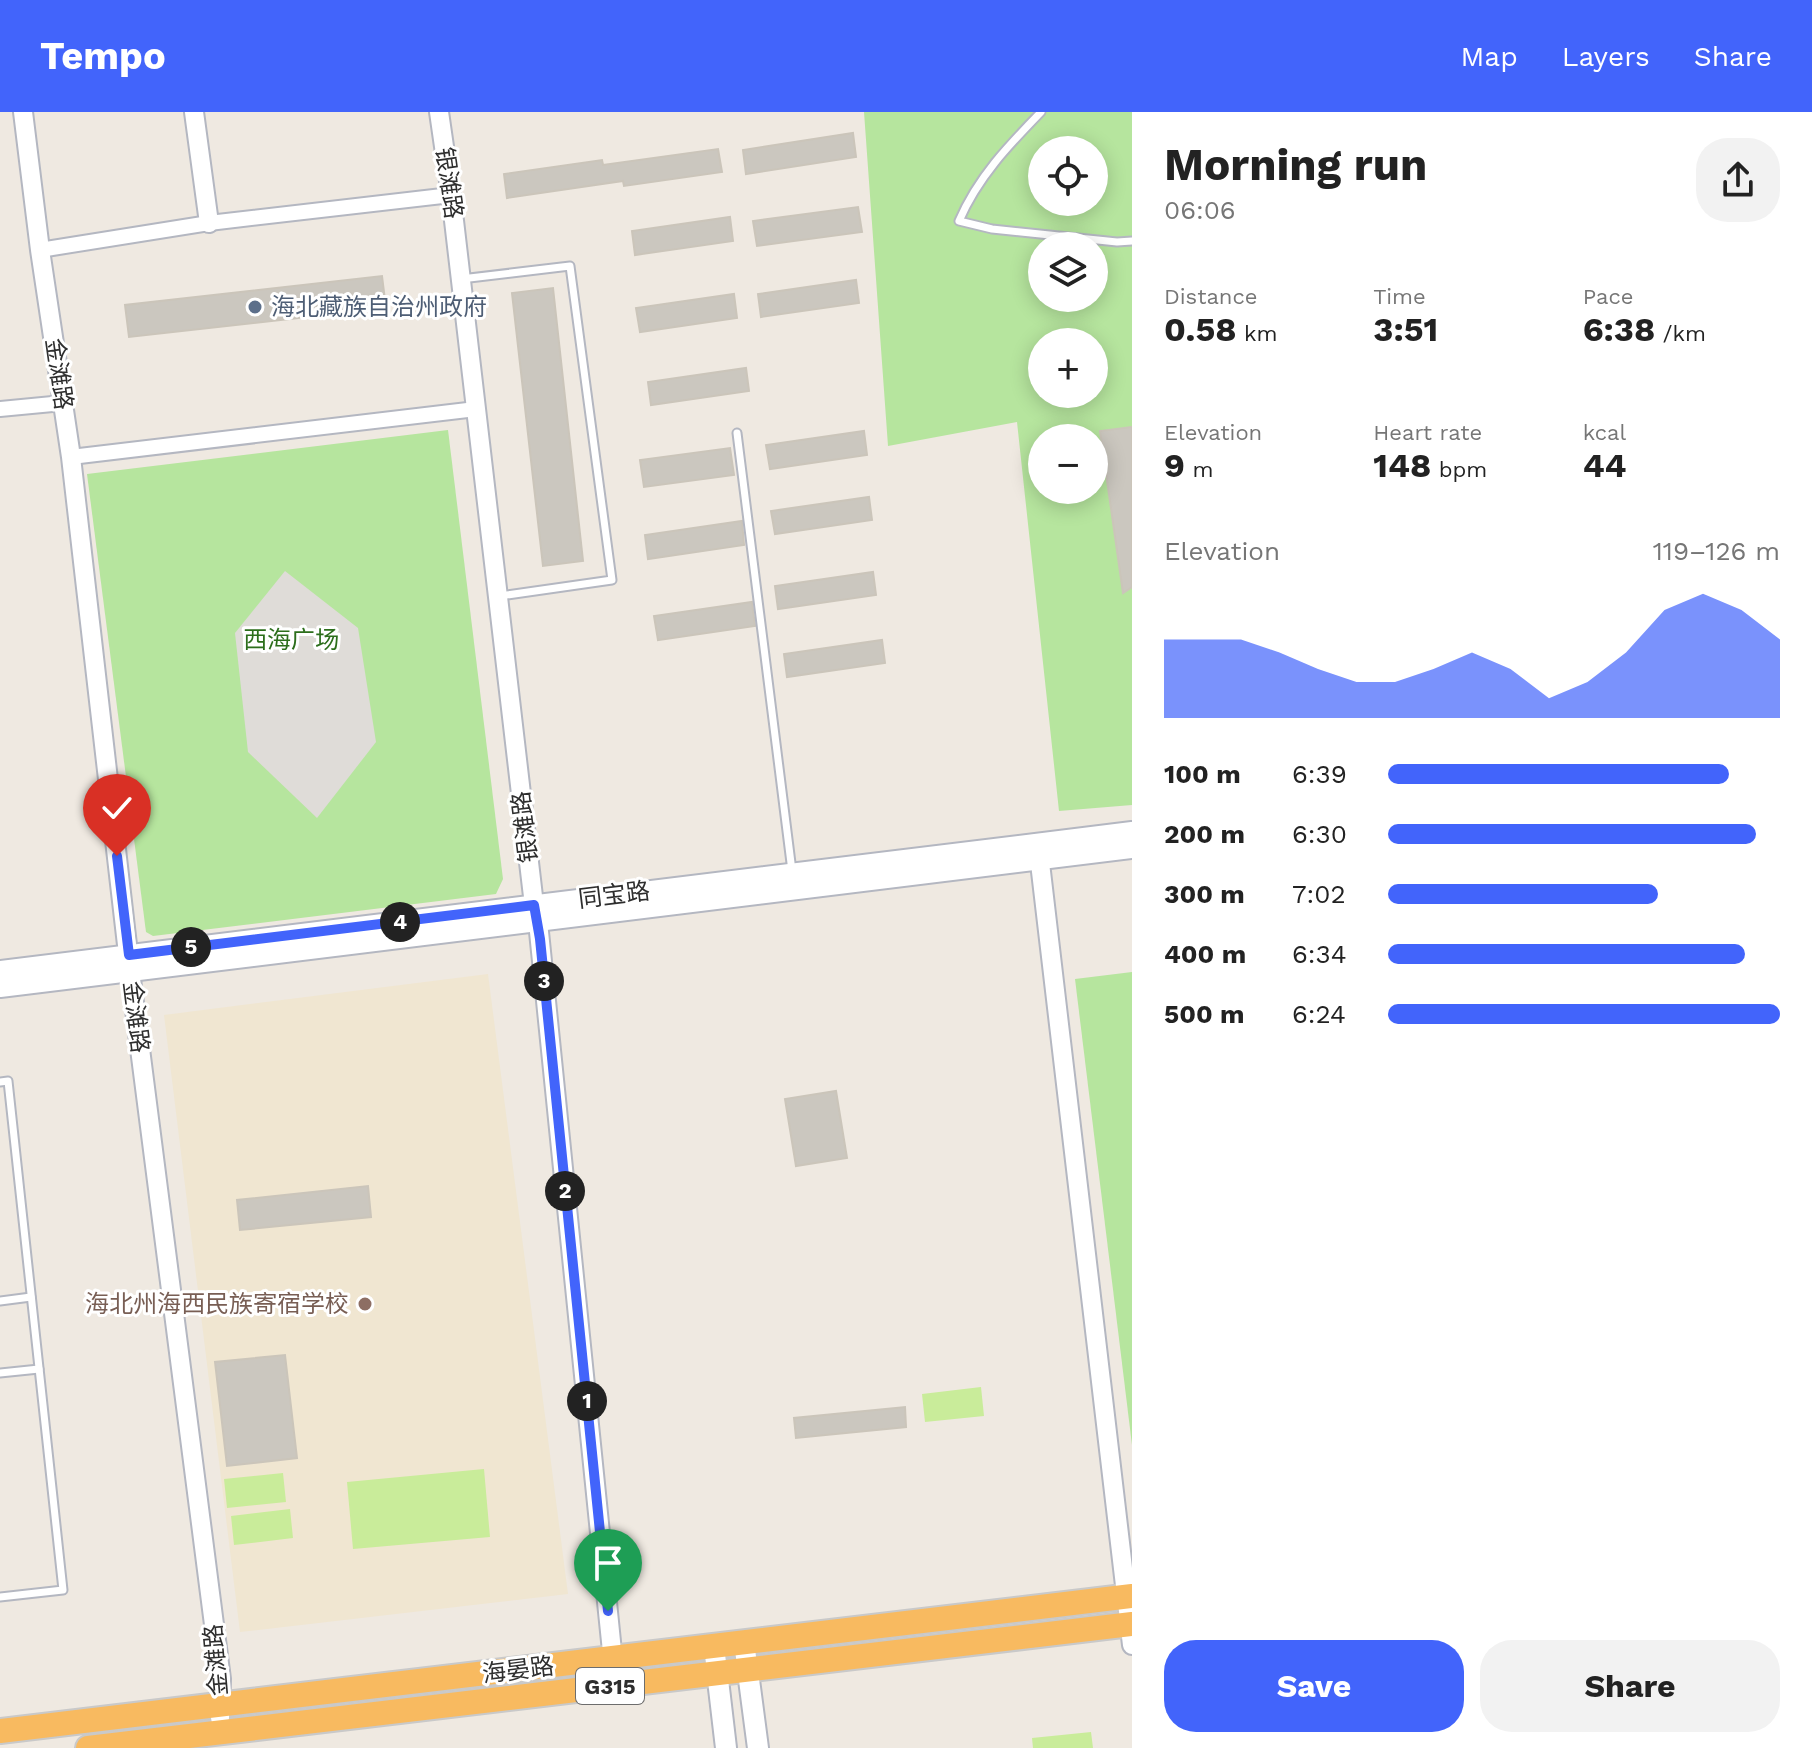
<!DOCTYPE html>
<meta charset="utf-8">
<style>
:root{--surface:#fff;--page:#f2f2f2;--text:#222;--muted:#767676;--accent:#4264fb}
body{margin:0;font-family:"Work Sans","Noto Sans SC",sans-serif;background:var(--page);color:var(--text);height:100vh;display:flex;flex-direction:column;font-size:30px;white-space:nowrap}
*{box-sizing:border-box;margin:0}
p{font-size:26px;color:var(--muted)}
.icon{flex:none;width:44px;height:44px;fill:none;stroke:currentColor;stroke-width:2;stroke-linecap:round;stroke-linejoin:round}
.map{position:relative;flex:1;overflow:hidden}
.panel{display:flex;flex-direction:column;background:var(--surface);width:680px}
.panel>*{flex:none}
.buttons{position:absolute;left:1028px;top:24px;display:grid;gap:16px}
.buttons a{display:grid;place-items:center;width:80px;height:80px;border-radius:50%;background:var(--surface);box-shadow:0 4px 20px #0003;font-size:40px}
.pin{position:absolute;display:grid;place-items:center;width:68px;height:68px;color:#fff;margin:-82px -34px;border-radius:50% 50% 50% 0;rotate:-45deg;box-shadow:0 0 8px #0007}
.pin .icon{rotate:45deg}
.km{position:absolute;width:40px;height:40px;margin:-20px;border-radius:50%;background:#222;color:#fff;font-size:22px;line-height:40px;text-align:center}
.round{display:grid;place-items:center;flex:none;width:84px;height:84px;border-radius:32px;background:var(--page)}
.summary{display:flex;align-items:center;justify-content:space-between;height:136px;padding:0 32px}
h1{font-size:44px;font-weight:700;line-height:60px}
.metrics{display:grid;grid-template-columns:repeat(3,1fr);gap:12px;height:136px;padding:8px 32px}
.metrics div{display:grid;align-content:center}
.metrics b{font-size:34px;font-weight:700}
.metrics small{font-size:22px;font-weight:400}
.metrics p{font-size:22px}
.chart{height:224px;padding:16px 32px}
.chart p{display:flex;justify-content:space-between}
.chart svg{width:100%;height:144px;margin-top:8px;fill:var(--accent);opacity:.7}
.action{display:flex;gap:16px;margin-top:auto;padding:16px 32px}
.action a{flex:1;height:92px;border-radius:32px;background:var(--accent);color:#fff;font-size:32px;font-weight:700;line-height:92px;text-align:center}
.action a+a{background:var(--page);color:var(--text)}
ul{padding:0 32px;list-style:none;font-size:26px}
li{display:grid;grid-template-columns:128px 96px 1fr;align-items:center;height:60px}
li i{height:20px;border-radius:10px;background:var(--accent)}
header{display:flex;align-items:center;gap:48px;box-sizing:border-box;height:112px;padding:0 40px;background:var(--accent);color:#fff}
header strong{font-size:38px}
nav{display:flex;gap:44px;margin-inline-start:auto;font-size:28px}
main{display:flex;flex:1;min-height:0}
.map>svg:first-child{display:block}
</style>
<header>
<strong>Tempo</strong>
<nav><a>Map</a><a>Layers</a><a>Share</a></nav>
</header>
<main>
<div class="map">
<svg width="1132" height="1636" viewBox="0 0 1132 1636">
<rect width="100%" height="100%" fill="#efe9e1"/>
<path fill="#f0e6d1" d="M488 862 568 1482 240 1520 164 903Z"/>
<g fill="#b6e59e" fill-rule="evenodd">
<path d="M864 0H1132V693L1059 699 1017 310 888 334ZM1042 38H1094V90H1042ZM1042 134H1094V186H1042ZM1042 230H1094V282H1042ZM1042 326H1094V378H1042Z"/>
<path d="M448 318 503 767 496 782 153 824 146 820 87 362Z"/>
<path d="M1132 860V1333L1075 867Z"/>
</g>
<g fill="#c9ec9a">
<path d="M981 1275 984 1304 925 1310 922 1282Z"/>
<path d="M484 1357 490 1425 353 1437 347 1370Z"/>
<path d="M283 1361 286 1390 227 1396 224 1367Z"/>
<path d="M290 1397 293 1426 234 1433 231 1404Z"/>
<path d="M1091 1620 1093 1636H1033L1032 1626Z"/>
</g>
<path fill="#dfdcd8" d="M285 459 358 516 376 630 317 706 248 640 235 521Z"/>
<g fill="#cbc7bf" stroke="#cbc5ba" stroke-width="2">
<path d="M853 21 856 45 746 62 743 38Z"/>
<path d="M718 37 722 60 624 74 623 69 507 86 504 62 602 48 603 53Z"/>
<path d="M858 95 862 120 757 134 753 109Z"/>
<path d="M730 105 733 129 635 143 632 119Z"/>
<path d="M382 164 386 196 129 225 125 193Z"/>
<path d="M856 168 859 191 761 205 758 182Z"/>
<path d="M553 176 583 449 543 454 512 181Z"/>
<path d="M734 182 737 206 640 220 636 196Z"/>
<path d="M746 256 749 279 651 293 648 270Z"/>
<path d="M1132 315V475L1123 481 1100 319Z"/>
<path d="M864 319 867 343 770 357 766 333Z"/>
<path d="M730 336 734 363 644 375 640 348Z"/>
<path d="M869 385 872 408 775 422 771 399Z"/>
<path d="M742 409 744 433 648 447 645 423Z"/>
<path d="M873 460 876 483 778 497 775 474Z"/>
<path d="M752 490 755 514 658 528 654 504Z"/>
<path d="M882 528 885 551 787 565 784 542Z"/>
<path d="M836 979 847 1046 796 1054 785 987Z"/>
<path d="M368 1074 371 1105 240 1118 237 1088Z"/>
<path d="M285 1243 297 1346 227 1354 215 1250Z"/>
<path d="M905 1295 906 1315 796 1326 794 1306Z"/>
</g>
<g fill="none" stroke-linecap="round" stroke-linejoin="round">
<defs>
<g id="service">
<path d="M1041 0C1008 34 978 65 959 109L992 117 1117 130 1132 129"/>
<path d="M461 167 570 154 612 468 500 484"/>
<path d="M737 321 792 759"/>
<path d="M0 970 8 969 63 1478 0 1485"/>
<path d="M0 1189 31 1185"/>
<path d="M0 1261 39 1257"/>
</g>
<g id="minor">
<path d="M40 138 209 111 451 83"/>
<path d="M0 297 63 291"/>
<path d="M71 345 476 297"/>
</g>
<g id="tertiary">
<path d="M23 0 40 138 71 345 130 859 221 1567 220 1606"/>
<path d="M194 0 209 111"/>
<path d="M439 0 451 83 534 793 538 810 614 1559"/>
<path d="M1038 734 1132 1533"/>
</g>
<g id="secondary">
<path d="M0 859 1132 720"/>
<path d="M0 875 1132 736"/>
<path d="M744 1530 758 1636"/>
<path d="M714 1534 726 1636"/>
</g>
<g id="trunk">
<path d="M0 1619 1132 1484"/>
<path d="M88 1636 1132 1512"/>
</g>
</defs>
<use href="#service" stroke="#b4b7c1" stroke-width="11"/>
<use href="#minor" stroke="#b4b7c1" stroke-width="18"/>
<use href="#tertiary" stroke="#b4b7c1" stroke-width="22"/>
<use href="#secondary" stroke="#b4b7c1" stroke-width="24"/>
<use href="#trunk" stroke="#c9c9c9" stroke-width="28"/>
<use href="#service" stroke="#fff" stroke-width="7"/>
<use href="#minor" stroke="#fff" stroke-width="14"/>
<use href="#tertiary" stroke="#fff" stroke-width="18"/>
<use href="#secondary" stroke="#fff" stroke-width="20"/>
<use href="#trunk" stroke="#f8ba60" stroke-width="24"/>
</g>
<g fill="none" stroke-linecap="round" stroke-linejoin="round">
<defs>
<path id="route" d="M117 744 129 843 534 793 540 827 608 1499"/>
</defs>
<use href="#route" stroke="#fff" stroke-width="16"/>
<use href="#route" stroke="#4264fb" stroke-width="10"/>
</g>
<circle fill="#5c6f8a" stroke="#fff" stroke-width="3" cx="255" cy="195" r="8"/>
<circle fill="#8d6e63" stroke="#fff" stroke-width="3" cx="365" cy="1192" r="8"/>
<g text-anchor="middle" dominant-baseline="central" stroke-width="6" stroke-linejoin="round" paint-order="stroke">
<rect fill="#fff" stroke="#6d6d6d" stroke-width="2" x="576" y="1556" width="68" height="36" rx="6"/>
<g font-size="22" font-weight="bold" fill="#2e2e2e">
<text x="610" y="1574">G315</text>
</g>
<g font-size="24" fill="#2e2e2e" stroke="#fff">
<text transform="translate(449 71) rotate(82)">银滩路</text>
<text transform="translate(59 262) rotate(82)">金滩路</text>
<text transform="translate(525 715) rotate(-97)">银滩路</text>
<text transform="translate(614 783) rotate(-7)">同宝路</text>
<text transform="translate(136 905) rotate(83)">金滩路</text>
<text transform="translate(216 1548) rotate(-95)">金滩路</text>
<text transform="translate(518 1558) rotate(-7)">海晏路</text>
</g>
<g font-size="24" fill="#4e5e75" stroke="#fff" text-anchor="start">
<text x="271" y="195">海北藏族自治州政府</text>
</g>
<g font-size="24" fill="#2c6e1b" stroke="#fff">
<text x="291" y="528">西海广场</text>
</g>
<g font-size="24" fill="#785e54" stroke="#fff" text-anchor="end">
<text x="349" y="1192">海北州海西民族寄宿学校</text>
</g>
</g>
</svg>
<div class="buttons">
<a><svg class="icon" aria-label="locate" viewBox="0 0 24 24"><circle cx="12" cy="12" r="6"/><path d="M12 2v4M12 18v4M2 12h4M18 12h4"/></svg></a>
<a><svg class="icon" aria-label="layers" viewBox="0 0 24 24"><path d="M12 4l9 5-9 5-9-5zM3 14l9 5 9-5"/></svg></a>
<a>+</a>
<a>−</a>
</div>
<div class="pin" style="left:608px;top:1499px;background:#1e9e55"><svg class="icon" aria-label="arrive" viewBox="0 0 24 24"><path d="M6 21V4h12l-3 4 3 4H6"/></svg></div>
<div class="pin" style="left:117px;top:744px;background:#d93025"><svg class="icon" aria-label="check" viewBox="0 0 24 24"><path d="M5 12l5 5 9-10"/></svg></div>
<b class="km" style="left:587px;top:1289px">1</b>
<b class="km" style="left:565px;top:1079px">2</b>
<b class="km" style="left:544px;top:869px">3</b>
<b class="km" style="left:400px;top:810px">4</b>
<b class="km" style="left:191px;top:835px">5</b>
</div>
<section class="panel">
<div class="summary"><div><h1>Morning run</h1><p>06:06</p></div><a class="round"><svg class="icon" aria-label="share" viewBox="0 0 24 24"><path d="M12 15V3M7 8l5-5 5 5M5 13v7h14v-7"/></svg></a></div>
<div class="metrics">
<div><p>Distance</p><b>0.58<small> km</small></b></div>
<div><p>Time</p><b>3:51</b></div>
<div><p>Pace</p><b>6:38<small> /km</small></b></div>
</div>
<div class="metrics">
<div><p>Elevation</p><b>9<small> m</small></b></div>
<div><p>Heart rate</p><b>148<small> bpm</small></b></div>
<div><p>kcal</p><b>44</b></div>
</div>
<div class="chart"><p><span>Elevation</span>119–126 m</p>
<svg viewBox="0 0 160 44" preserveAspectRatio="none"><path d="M0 44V20L10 20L20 20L30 24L40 29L50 33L60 33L70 29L80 24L90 29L100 38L110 33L120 24L130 11L140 6L150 11L160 20V44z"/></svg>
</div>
<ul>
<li><b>100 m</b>6:39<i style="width:87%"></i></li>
<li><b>200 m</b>6:30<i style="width:94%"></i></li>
<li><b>300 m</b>7:02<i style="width:69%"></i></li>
<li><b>400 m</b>6:34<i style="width:91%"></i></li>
<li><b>500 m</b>6:24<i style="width:100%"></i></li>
</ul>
<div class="action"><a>Save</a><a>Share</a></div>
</section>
</main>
